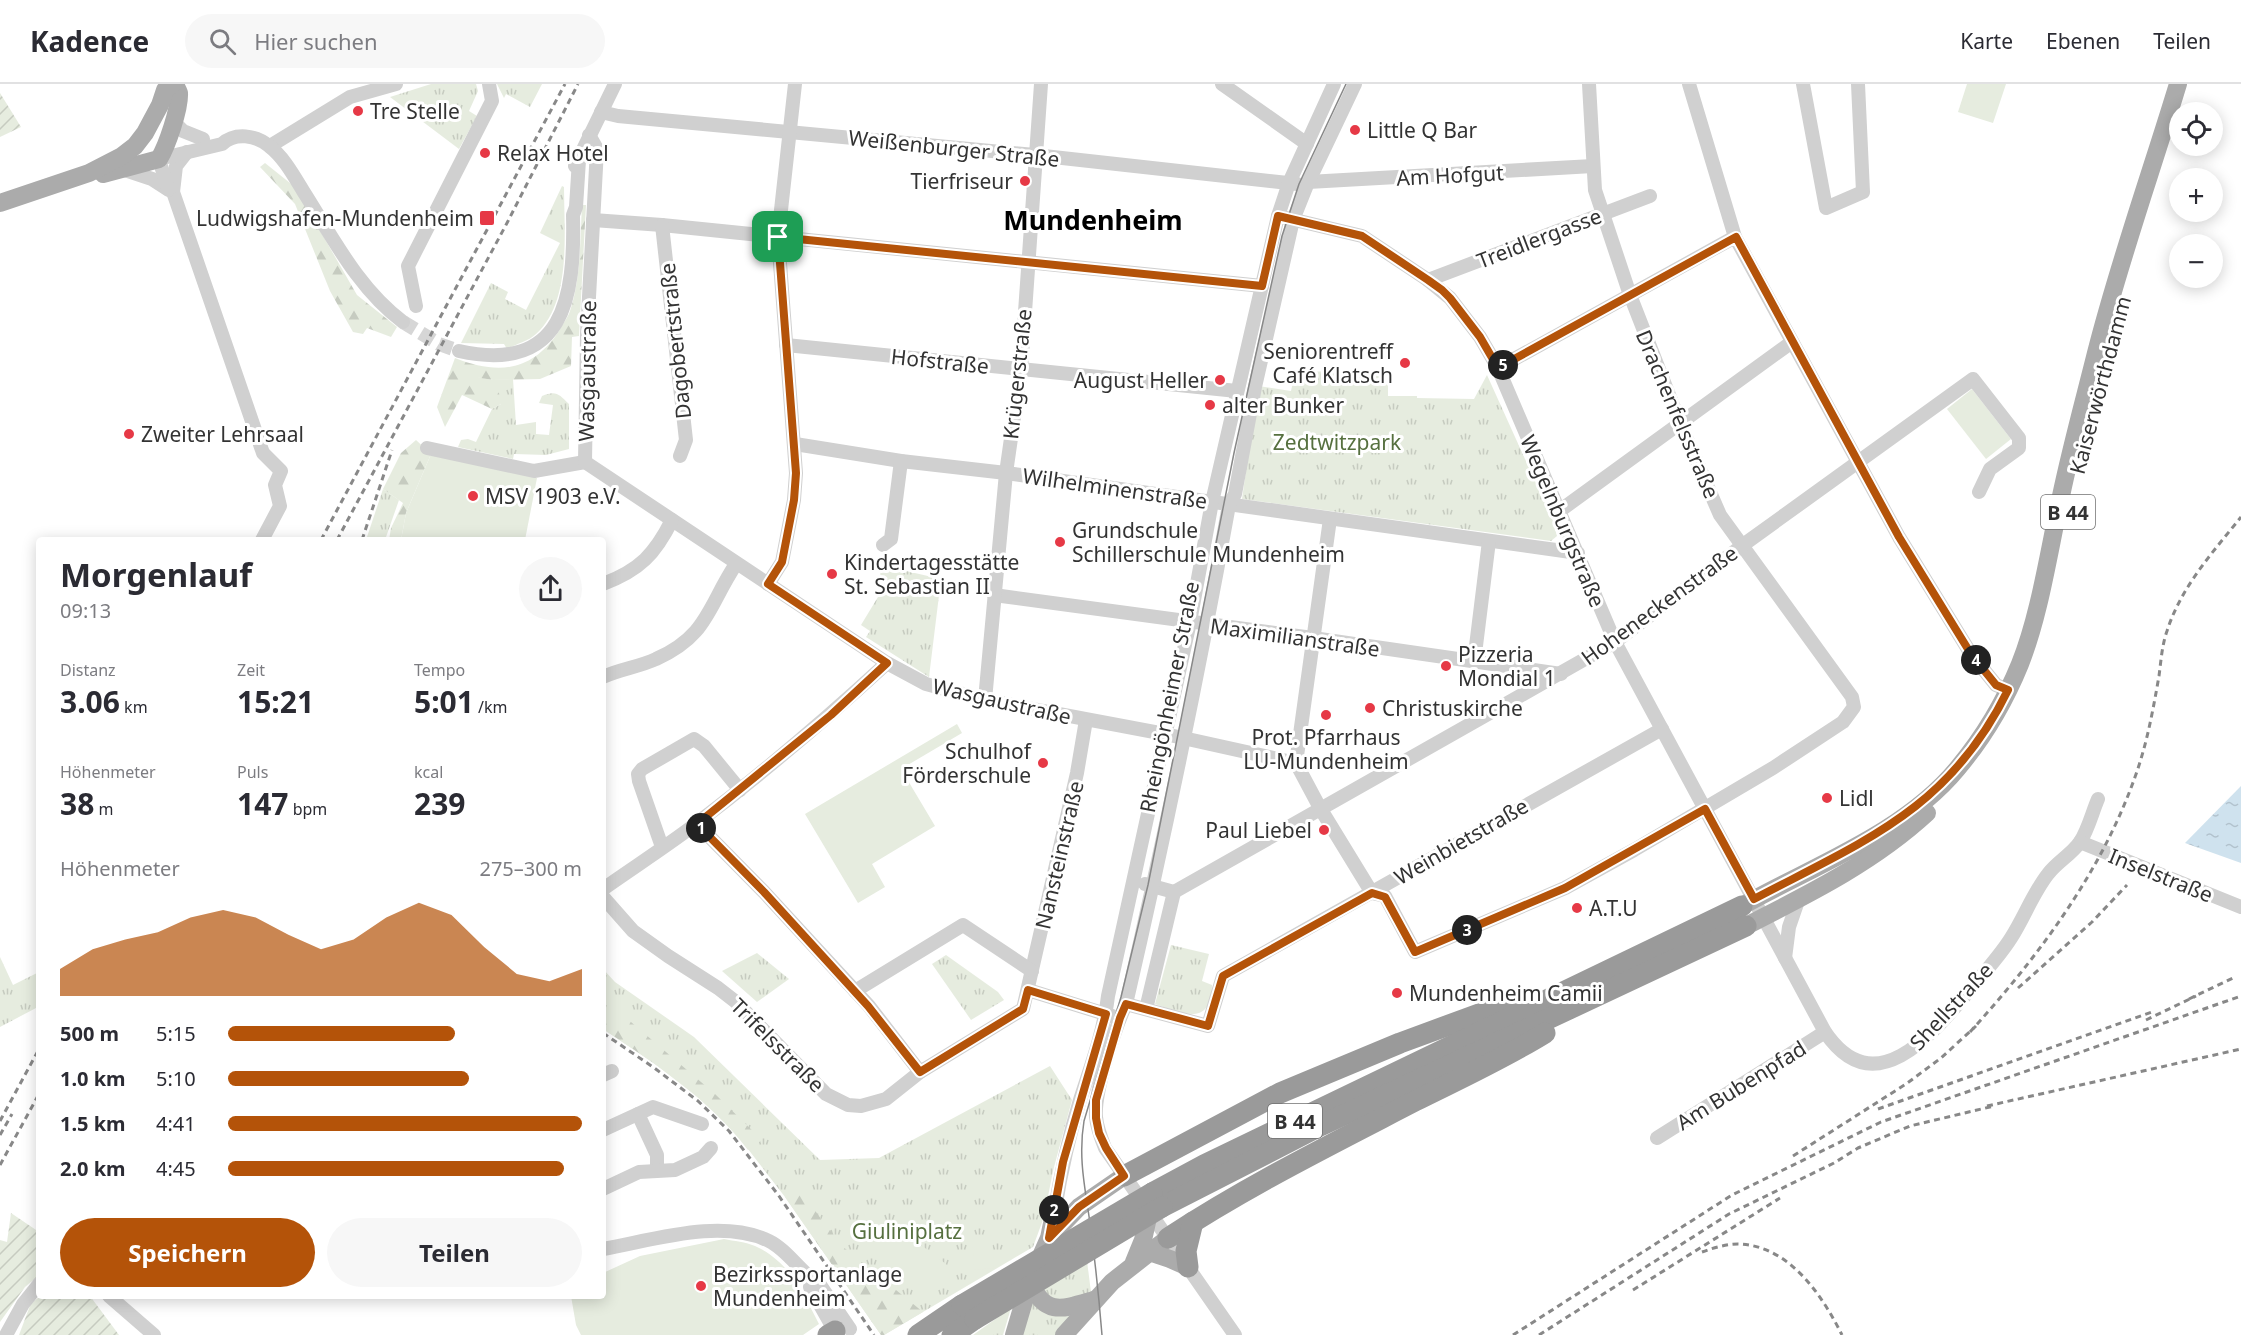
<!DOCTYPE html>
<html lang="de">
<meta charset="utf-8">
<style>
:root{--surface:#fff;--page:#f7f7f7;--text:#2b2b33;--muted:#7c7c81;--line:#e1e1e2;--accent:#b45309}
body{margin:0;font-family:"Noto Sans",sans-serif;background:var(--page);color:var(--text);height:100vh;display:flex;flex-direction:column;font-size:22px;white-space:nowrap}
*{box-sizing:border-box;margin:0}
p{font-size:20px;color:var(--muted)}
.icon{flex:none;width:33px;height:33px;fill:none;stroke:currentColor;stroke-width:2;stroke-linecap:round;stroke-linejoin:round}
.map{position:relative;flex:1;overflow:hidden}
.side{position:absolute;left:36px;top:453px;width:570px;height:762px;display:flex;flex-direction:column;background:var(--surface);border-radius:6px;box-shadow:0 3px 15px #0003}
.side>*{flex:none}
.buttons{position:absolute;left:2169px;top:18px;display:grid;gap:12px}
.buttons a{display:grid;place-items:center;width:54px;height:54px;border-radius:50%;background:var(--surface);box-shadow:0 3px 15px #0003;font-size:30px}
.pin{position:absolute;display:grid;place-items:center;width:51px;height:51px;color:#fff;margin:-26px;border-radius:12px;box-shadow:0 3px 9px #0006}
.km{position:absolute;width:30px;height:30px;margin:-15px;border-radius:50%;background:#222;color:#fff;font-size:16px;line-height:30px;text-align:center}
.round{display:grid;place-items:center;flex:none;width:63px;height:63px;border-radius:32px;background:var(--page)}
.head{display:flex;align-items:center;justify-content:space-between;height:102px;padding:0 24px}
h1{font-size:33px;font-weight:700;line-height:45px}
.metrics{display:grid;grid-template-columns:repeat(3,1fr);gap:9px;height:102px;padding:6px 24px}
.metrics div{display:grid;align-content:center}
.metrics b{font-size:30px;font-weight:700}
.metrics small{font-size:16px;font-weight:400}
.metrics p{font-size:16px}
.chart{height:168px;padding:12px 24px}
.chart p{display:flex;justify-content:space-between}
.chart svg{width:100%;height:108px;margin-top:6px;fill:var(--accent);opacity:.7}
.button{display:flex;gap:12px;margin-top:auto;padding:12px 24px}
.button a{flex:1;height:69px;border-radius:36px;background:var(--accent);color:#fff;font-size:24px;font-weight:700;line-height:69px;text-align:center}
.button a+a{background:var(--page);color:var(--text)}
ul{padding:0 24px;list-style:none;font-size:20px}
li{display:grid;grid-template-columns:96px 72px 1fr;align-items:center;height:45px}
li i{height:15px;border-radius:8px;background:var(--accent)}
header{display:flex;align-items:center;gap:36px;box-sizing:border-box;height:84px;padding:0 30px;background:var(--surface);border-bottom:2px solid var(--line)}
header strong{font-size:28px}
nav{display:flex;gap:33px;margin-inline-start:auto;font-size:21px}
.search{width:420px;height:54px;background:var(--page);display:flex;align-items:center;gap:15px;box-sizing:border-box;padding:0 21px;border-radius:33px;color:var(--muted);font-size:22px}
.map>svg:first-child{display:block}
</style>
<header>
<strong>Kadence</strong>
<div class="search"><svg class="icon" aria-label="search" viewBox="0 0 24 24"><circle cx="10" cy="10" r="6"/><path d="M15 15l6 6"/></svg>Hier suchen</div>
<nav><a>Karte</a><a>Ebenen</a><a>Teilen</a></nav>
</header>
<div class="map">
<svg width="2241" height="1251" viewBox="0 0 2241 1251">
<defs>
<pattern id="grass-tufts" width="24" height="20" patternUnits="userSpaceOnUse" patternTransform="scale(1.5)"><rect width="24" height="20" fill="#e6ecdf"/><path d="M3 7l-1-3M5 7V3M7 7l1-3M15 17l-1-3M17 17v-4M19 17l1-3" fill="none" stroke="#c6cbc0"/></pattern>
<pattern id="forest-firs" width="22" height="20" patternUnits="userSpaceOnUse" patternTransform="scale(1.5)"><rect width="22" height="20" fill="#e6ecdf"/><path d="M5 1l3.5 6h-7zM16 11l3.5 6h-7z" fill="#c6cbc0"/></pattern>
<pattern id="garden-furrows" width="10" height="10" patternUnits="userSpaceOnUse" patternTransform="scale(1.5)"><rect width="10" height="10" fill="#e6ecdf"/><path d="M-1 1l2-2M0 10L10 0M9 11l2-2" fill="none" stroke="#c6cbc0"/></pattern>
<pattern id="water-ripples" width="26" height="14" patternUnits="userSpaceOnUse" patternTransform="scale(1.5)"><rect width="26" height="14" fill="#cfe2ee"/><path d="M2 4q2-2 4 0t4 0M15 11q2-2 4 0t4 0" fill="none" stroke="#b2c2cd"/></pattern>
</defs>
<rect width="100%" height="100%" fill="#fff"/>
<g fill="url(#grass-tufts)">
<path d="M431 0H476L478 7 469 27 477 32 459 65 390 13Z"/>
<path d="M497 0H542L530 23 506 10 504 14Z"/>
<path d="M562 102 564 103C564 147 572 218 536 250 529 257 516 260 507 265L504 260 461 259 491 199 508 208 505 215 526 226 560 159 540 149Z"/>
<path d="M1388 286V312H1417V314L1474 315 1487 291 1554 439 1557 452 1551 457 1242 415 1258 302 1291 307 1295 288Z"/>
<path d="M473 292 493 296 513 295 516 341 536 338V350L549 351 553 321 539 319 542 312C556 306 559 310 569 320V365L546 371 514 370 513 375 458 363 461 356 468 355 476 358 492 325 501 320Z"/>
<path d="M383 405 399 416 385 456H366Z"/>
<path d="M880 481 941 495 929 593 866 553 870 547 861 541 881 508Z"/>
<path d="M1171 861 1209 870 1202 897 1212 901C1211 944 1182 929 1155 920Z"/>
<path d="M757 869 789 895 757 918 722 887Z"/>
<path d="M946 871 998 908 1004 916 971 936 932 880Z"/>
<path d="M0 873 13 901 39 888V919L36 924 0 943Z"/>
<path d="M603 885 615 898 694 953 820 1076 879 1074 1050 982 1072 1016 1053 1087 1044 1133 1033 1163 884 1251H881L785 1113 734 1047 699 1014 655 980 603 945Z"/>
<path d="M1087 1177 1091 1208 1064 1220 1039 1206Z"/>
<path d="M1030 1215 1074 1228 1058 1251H1020Z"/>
<path d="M1011 1224 1003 1251H973Z"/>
</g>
<g fill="url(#forest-firs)">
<path d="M265 79 295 103 357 211 397 243 391 253 367 244 363 250 353 248 330 207 295 120 260 83Z"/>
<path d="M582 121H586L579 252 572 253 571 282 540 295 493 296 475 293 499 309 501 320 492 325 462 311 445 343 437 323 455 274C498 291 532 288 559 247 562 240 568 234 570 227 581 194 580 156 582 121Z"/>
<path d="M416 356 431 370 406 429 401 456H389L391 444 403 419 383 405 401 369Z"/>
<path d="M603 923 631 938 715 1010 762 1056 748 1066C709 1015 656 980 603 945Z"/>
<path d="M800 1107 842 1162 923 1228 884 1251H881L785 1113Z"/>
</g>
<g fill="url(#garden-furrows)">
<path d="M0 9 21 43 0 53Z"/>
<path d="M11 1129 39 1148V1166L36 1172 39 1174V1191L25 1203 0 1238V1156L7 1158Z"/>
<path d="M41 1212H90L119 1251H19L31 1219Z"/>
</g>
<g fill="#e6ecdf">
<path d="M1967 0H2006L1993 39 1958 28Z"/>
<path d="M1972 305 2011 355 1986 375 1947 325Z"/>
<path d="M431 370 537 394 525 456H401L406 429Z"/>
<path d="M957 640 962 649 901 685 935 742 872 780 885 803 858 819 805 730Z"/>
<path d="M891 1138 946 1180 926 1206 871 1165Z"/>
<path d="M992 1151 994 1184 974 1186 972 1152Z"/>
<path d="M724 1155C734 1157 746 1158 755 1162 789 1177 803 1209 819 1240L803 1251H581L576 1241 571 1212H603V1189L640 1172Z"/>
</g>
<path fill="url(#water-ripples)" d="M2241 702V779L2185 759Z"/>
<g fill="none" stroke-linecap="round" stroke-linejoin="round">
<path stroke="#d6d6d6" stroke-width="14" stroke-dasharray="14 7" stroke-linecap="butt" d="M403 238 439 260 459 267"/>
<g stroke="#d0d0d0" stroke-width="14">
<path d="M1222 0 1307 60"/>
<path d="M1689 0 1735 153 1899 453 1971 570 1996 601 2008 606"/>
<path d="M1803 0 1826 124 1863 108 1858 0"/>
<path d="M601 28 618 32 1035 71 1297 100"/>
<path d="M173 37 183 47 203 55"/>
<path d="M270 62 350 13 396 0"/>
<path d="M187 68 176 82 173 108 263 369 281 387 275 401 280 422 262 456"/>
<path d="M575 82 615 0"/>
<path d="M122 85 152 95 169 106"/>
<path d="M1308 98 1593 82"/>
<path d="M168 105 159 75 222 60C235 48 256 51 269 62 284 73 295 94 305 110 334 156 359 205 403 238"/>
<path d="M1278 132 1362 152 1428 196 1450 214 1480 253 1498 284 1615 558 1825 948C1874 1020 1931 952 1968 908 1983 890 1999 873 2011 854 2024 834 2033 809 2048 790 2057 778 2072 770 2080 758 2088 746 2092 729 2098 715"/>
<path d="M593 136 662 141 1262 202"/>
<path d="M662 141 686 356 680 372"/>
<path d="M1428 196 1650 112"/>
<path d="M416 222 408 182 492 17 489 0"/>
<path d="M786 261 1237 307"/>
<path d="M459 267C564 290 575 214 573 131L576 123 579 76"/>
<path d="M1498 284 1735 153"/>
<path d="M795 360 901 377 1006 389 1578 469"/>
<path d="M427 364 534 387 585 378"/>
<path d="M585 378 887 579 926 600 985 616 1165 650 1296 679"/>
<path d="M585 378 587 250 597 65 589 51"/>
<path d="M1558 428 1792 258"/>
<path d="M1330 435 1296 679 1320 724 1372 809 1385 812 1415 868 1565 804 1634 766 1773 684 1843 638 1854 623 1852 613 1720 431 1680 339 1630 211 1595 106 1589 0"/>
<path d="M883 461 891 455 901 377"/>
<path d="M603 500C640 486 655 470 672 436"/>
<path d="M768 500 782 478 794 416 796 389 778 153 795 0"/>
<path d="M994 511 1313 554 1561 590"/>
<path d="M1474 578 1489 457"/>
<path d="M603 593C620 585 639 583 656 575 708 552 708 522 736 480"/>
<path d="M985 616 1006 389 1021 285 1041 0"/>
<path d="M697 740 764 808 869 922 920 988"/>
<path d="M2080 758 2241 823"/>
<path d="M662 763 639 697 638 690 642 685 694 655 704 662 740 706"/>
<path d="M1145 800 1174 808 1615 558 1743 461 1973 295 2019 354V364L1990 385 1979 408"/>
<path d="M603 805C634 783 667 762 697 739 763 689 826 635 887 579"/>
<path d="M603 813 633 847 668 872 718 904 736 918 826 1010 848 1021 861 1022 886 1015 920 988 1023 925 1077 689 1086 636"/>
<path d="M1785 874 1789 843 1799 814"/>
<path d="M1028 906 1112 932"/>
<path d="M855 907 963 841 1032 887"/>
<path d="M1126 920 1208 942 1223 892 1662 645"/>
<path d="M1146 925 1174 808"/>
<path d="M603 991 612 987"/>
<path d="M638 1030 657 1071V1086"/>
<path d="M603 1046 653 1023 702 1040"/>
<path d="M1657 1054 1825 948"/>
<path d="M603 1105 639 1088 675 1086 703 1073 711 1064"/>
<path d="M1055 1125C1061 1088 1069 1052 1080 1016 1091 982 1104 947 1108 912L1190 538 1212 418 1278 132 1289 99 1334 0"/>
<path d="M603 1165C654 1156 721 1134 769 1157 788 1166 805 1194 818 1198L850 1245"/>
<path d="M811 1196 810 1203 837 1251"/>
<path d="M109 1212 154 1251"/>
<path d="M6 1251 23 1220 39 1200"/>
<path d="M1235 1251 1105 1064C1101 1054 1097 1044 1096 1033 1094 1008 1115 944 1126 920 1164 755 1199 588 1229 421L1235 410 1255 303 1293 136 1307 101 1355 0"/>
</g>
<g stroke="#ababab" stroke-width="18">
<path d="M103 90 159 75C167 62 180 24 179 9 178 6 176 3 175 0"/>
<path d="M0 119 89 89 122 72 135 62 145 49 160 21 165 6 173 0"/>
<path d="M1742 822C1813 782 1904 749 1957 685 1983 654 2005 617 2020 580 2040 530 2049 466 2061 412 2071 364 2084 317 2096 269 2119 178 2151 89 2178 0"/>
<path d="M1746 842C1809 810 1874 778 1927 729"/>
<path d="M1050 1153 1079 1123 1124 1092"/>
<path d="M1149 1168 1170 1175 1188 1183"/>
<path d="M1134 1178 1143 1156 1149 1129"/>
<path d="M1030 1197C1044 1233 1063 1225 1094 1216"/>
<path d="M1014 1251 1030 1197 1049 1154 1055 1125"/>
<path d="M1064 1251 1112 1198 1168 1154"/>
</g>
<g stroke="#9a9a9a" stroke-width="21">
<path d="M1124 1092 1280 1009 1400 959 1517 916"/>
<path d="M1152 1109 1204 1081 1742 822"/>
<path d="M1162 1123 1320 1042 1746 842"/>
<path d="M1168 1154C1247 1102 1332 1060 1415 1017 1459 995 1503 975 1545 949"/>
<path d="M1188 1183 1186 1167 1193 1138"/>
<path d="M828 1251 835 1247"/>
<path d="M918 1251 962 1221"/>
<path d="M952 1251 975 1235"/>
</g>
<path stroke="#888" stroke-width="1.5" d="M1102 1251C1099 1214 1095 1176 1090 1139 1085 1104 1078 1073 1084 1037L1121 913 1148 801 1234 369 1282 152 1299 100 1346 0"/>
<g stroke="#888" stroke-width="3" stroke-dasharray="6 4.5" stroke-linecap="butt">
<path d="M321 456 565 0"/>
<path d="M337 456 507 139 578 0"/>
<path d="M362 456 392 366"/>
<path d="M2018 904 2092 838 2127 801"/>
<path d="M2189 915 2235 893"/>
<path d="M2146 936 2196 912"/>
<path d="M1970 948C2038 873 2101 789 2135 693 2147 660 2153 626 2159 592 2161 577 2162 561 2167 547 2181 503 2213 468 2241 433"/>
<path d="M603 949 653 983 698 1017 729 1047 779 1112 874 1251"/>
<path d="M1987 1022 2241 965"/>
<path d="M1878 1025 2152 928"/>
<path d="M0 1037 39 965"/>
<path d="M0 1051 12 1030"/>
<path d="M1793 1072 1906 1000 1941 974 1976 942"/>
<path d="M0 1081 39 1010"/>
<path d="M1702 1168C1713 1164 1726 1160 1738 1160 1789 1161 1822 1211 1842 1251"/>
<path d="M1633 1206 1780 1114"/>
<path d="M1513 1251 1732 1111 1881 1038 2241 912"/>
<path d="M1539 1251 1729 1130 1834 1079 1858 1064 1910 1042 1994 1022"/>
</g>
<g stroke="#9a9a9a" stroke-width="21">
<path d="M962 1221 1152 1109"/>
<path d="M975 1235 1162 1123"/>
</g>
</g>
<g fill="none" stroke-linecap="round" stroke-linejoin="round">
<defs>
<path id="route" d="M1278 132 1362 152 1428 196 1442 206 1450 214 1480 253 1498 284 1736 153 1899 453 1971 570 1996 601 2008 606C1950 725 1864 757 1754 815L1705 725 1565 804 1415 868 1385 813 1372 809 1223 892 1208 942 1126 920 1120 934 1096 1016V1034L1099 1049 1106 1064 1124 1092 1079 1123 1049 1154 1063 1078 1106 930 1028 906 1023 925 920 988 868 922 764 808 697 740 831 631 887 579 768 500 782 478 794 416 796 389 778 153 1262 202Z"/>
</defs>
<use href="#route" stroke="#fff" stroke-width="12"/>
<use href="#route" stroke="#b45309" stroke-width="8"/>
</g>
<g fill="#e63946" stroke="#fff" stroke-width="2">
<circle cx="358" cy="27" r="6"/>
<circle cx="1355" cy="46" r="6"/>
<circle cx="485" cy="69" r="6"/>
<circle cx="1025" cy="97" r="6"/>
<rect x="479" y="126" width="16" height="16" rx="3"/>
<circle cx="1405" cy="279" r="6"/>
<circle cx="1220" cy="296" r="6"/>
<circle cx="1210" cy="321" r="6"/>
<circle cx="129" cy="350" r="6"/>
<circle cx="473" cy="412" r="6"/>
<circle cx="1060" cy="458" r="6"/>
<circle cx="832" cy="490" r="6"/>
<circle cx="1446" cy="582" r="6"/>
<circle cx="1370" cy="624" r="6"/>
<circle cx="1326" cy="631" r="6"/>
<circle cx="1043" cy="679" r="6"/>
<circle cx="1827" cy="714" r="6"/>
<circle cx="1324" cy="746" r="6"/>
<circle cx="1577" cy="824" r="6"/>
<circle cx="1397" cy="909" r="6"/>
<circle cx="701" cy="1202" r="6"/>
</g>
<g text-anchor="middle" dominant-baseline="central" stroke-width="6" stroke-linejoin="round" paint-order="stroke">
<g fill="#fff" stroke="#707070" stroke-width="1.5">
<rect x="2041" y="411" width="54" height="34" rx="4.5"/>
<rect x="1268" y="1020" width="54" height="34" rx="4.5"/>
</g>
<g font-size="20" font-weight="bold" fill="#333">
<text x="2068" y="428">B 44</text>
<text x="1295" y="1037">B 44</text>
</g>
<g font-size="21" fill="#333" stroke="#fff" text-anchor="start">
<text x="370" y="27">Tre Stelle</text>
<text x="1367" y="46">Little Q Bar</text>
<text x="497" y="69">Relax Hotel</text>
<text x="1013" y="97" text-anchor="end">Tierfriseur</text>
<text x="474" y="134" text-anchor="end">Ludwigshafen-Mundenheim</text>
<text x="1393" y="267" text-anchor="end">Seniorentreff<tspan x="1393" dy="24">Café Klatsch</tspan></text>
<text x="1208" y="296" text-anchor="end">August Heller</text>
<text x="1222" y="321">alter Bunker</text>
<text x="141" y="350">Zweiter Lehrsaal</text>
<text x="485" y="412">MSV 1903 e.V.</text>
<text x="1072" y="446">Grundschule<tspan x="1072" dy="24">Schillerschule Mundenheim</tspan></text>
<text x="844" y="478">Kindertagesstätte<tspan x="844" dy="24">St. Sebastian II</tspan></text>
<text x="1458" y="570">Pizzeria<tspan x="1458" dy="24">Mondial 1</tspan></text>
<text x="1382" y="624">Christuskirche</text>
<text x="1326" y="653" text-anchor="middle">Prot. Pfarrhaus<tspan x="1326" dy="24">LU-Mundenheim</tspan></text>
<text x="1031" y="667" text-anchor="end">Schulhof<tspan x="1031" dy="24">Förderschule</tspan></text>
<text x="1839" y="714">Lidl</text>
<text x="1312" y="746" text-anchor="end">Paul Liebel</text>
<text x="1589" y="824">A.T.U</text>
<text x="1409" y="909">Mundenheim Camii</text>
<text x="713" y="1190">Bezirkssportanlage<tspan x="713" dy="24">Mundenheim</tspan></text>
</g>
<g font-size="21" fill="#333" stroke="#fff">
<text transform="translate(954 64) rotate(6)">Weißenburger Straße</text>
<text transform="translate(1450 91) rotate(-3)">Am Hofgut</text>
<text transform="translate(1539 154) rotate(-21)">Treidlergasse</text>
<text transform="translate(675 257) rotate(-96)">Dagobertstraße</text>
<text transform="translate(940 277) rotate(6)">Hofstraße</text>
<text transform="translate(587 287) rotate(-89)">Wasgaustraße</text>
<text transform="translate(1017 290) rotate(-84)">Krügerstraße</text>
<text transform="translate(2100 301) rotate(-75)">Kaiserwörthdamm</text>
<text transform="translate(1678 330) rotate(67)">Drachenfelsstraße</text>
<text transform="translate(1115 404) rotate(8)">Wilhelminenstraße</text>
<text transform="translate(1563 437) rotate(67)">Wegelnburgstraße</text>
<text transform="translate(1659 521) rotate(-36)">Hoheneckenstraße</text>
<text transform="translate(1295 553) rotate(8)">Maximilianstraße</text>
<text transform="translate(1169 613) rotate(-79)">Rheingönheimer Straße</text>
<text transform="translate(1002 617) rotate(13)">Wasgaustraße</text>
<text transform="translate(1461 757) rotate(-30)">Weinbietstraße</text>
<text transform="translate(1059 771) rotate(-77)">Nansteinstraße</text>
<text transform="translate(2161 791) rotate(22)">Inselstraße</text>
<text transform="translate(1951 922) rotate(-47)">Shellstraße</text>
<text transform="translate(778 961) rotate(45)">Trifelsstraße</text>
<text transform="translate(1741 1001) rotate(-32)">Am Bubenpfad</text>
</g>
<g font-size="21" fill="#56703f" stroke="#fff">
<text x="1337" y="358">Zedtwitzpark</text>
<text x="907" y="1147">Giuliniplatz</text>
</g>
<g font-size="27" font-weight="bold" fill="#000" stroke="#fff">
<text x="1093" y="135">Mundenheim</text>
</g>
</g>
</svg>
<div class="buttons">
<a><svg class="icon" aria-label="locate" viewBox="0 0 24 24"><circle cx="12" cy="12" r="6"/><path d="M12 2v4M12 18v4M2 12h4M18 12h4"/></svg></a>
<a>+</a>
<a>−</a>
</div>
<div class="pin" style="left:778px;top:153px;background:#1e9e55"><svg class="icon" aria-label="arrive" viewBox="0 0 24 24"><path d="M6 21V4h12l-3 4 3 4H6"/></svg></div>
<b class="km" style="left:701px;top:744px">1</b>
<b class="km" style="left:1054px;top:1126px">2</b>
<b class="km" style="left:1467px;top:846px">3</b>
<b class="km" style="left:1976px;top:576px">4</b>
<b class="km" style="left:1503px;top:281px">5</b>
<section class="side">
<div class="head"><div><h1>Morgenlauf</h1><p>09:13</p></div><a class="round"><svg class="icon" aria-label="share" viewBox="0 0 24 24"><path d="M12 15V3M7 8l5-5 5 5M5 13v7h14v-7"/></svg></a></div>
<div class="metrics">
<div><p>Distanz</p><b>3.06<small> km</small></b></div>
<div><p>Zeit</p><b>15:21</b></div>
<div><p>Tempo</p><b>5:01<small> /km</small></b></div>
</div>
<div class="metrics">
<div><p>Höhenmeter</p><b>38<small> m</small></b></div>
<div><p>Puls</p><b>147<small> bpm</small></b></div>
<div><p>kcal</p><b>239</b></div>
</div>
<div class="chart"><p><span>Höhenmeter</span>275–300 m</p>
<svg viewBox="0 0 160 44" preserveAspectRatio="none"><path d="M0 44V33L10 25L20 21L30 18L40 12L50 9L60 12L70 19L80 25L90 21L100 12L110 6L120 11L130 24L140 35L150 38L160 33V44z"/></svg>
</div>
<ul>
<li><b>500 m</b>5:15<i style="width:64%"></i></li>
<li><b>1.0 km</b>5:10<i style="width:68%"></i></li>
<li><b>1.5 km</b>4:41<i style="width:100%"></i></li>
<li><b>2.0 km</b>4:45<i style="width:95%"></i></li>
</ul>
<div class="button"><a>Speichern</a><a>Teilen</a></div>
</section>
</div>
